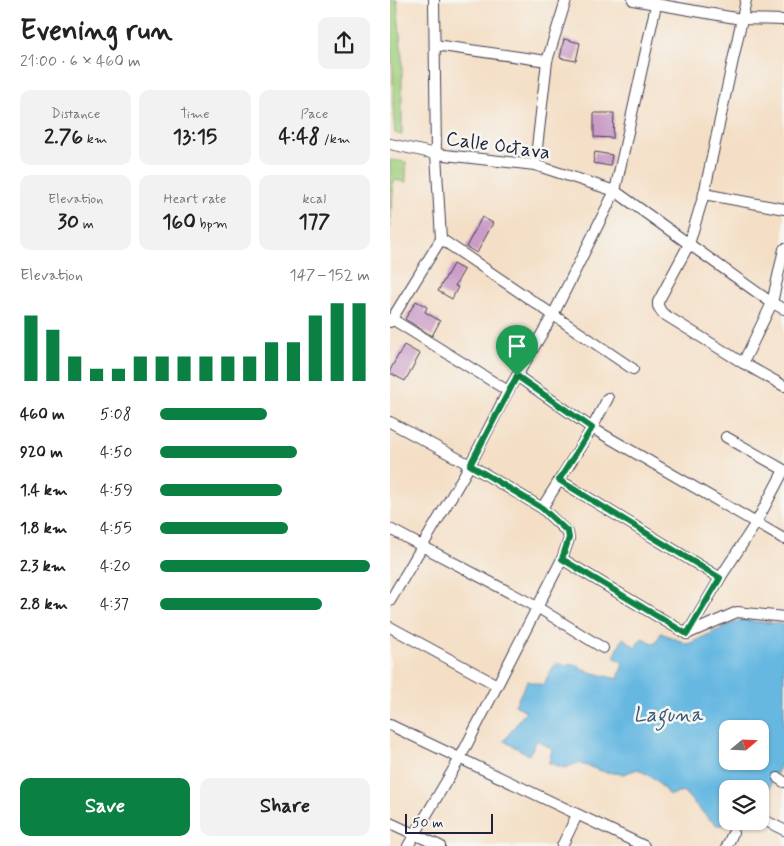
<!DOCTYPE html>
<meta charset="utf-8">
<style>
:root{--surface:#fff;--page:#f2f2f2;--text:#222;--muted:#767676;--accent:#0b8043}
body{margin:0;font-family:Mynerve,sans-serif;background:var(--page);color:var(--text);height:100vh;display:flex;flex-direction:column;font-size:19px;white-space:nowrap}
*{box-sizing:border-box;margin:0}
p{font-size:16px;color:var(--muted)}
.icon{flex:none;width:28px;height:28px;fill:none;stroke:currentColor;stroke-width:2;stroke-linecap:round;stroke-linejoin:round}
.map{position:relative;flex:1;overflow:hidden}
.panel{display:flex;flex-direction:column;background:var(--surface);width:390px}
.panel>*{flex:none}
.needle{width:32px;rotate:71deg}
.buttons{position:absolute;left:329px;top:720px;display:grid;gap:10px}
.buttons a{display:grid;place-items:center;width:50px;height:50px;border-radius:10px;background:var(--surface);box-shadow:0 1px 4px #0004;font-size:25px}
.scale{position:absolute;left:15px;bottom:12px;width:88px;box-sizing:border-box;padding-left:5px;border:2px solid #22223b;border-top:0;font-size:14px;line-height:18px;white-space:nowrap;color:#22223b;-webkit-text-stroke:4px #f6f6f2;paint-order:stroke}
.pin{position:absolute;display:grid;place-items:center;width:42px;height:42px;color:#fff;margin:-51px -21px;border-radius:50% 50% 50% 0;rotate:-45deg;box-shadow:0 0 5px #0007}
.pin .icon{rotate:45deg}
.round{display:grid;place-items:center;flex:none;width:52px;height:52px;border-radius:10px;background:var(--page)}
.summary{display:flex;align-items:center;justify-content:space-between;height:85px;padding:0 20px}
h1{font-size:28px;font-weight:700;line-height:38px}
.metrics{display:grid;grid-template-columns:repeat(3,1fr);gap:8px;height:85px;padding:5px 20px}
.metrics div{display:grid;align-content:center;border-radius:10px;background:var(--page);text-align:center}
.metrics b{font-size:21px;font-weight:700}
.metrics small{font-size:14px;font-weight:400}
.metrics p{font-size:14px}
.chart{height:140px;padding:10px 20px}
.chart p{display:flex;justify-content:space-between}
.chart svg{width:100%;height:90px;margin-top:5px;stroke:var(--accent);stroke-width:6}
.button{display:flex;gap:10px;margin-top:auto;padding:10px 20px}
.button a{flex:1;height:58px;border-radius:10px;background:var(--accent);color:#fff;font-size:20px;font-weight:700;line-height:58px;text-align:center}
.button a+a{background:var(--page);color:var(--text)}
ul{padding:0 20px;list-style:none;font-size:16px}
li{display:grid;grid-template-columns:80px 60px 1fr;align-items:center;height:38px}
li i{height:12px;border-radius:6px;background:var(--accent)}
main{display:flex;flex:1;min-height:0}
.map>svg:first-child{display:block}
</style>
<main>
<section class="panel">
<div class="summary"><div><h1>Evening run</h1><p>21:00 · 6 × 460 m</p></div><a class="round"><svg class="icon" aria-label="share" viewBox="0 0 24 24"><path d="M12 15V3M7 8l5-5 5 5M5 13v7h14v-7"/></svg></a></div>
<div class="metrics">
<div><p>Distance</p><b>2.76<small> km</small></b></div>
<div><p>Time</p><b>13:15</b></div>
<div><p>Pace</p><b>4:48<small> /km</small></b></div>
</div>
<div class="metrics">
<div><p>Elevation</p><b>30<small> m</small></b></div>
<div><p>Heart rate</p><b>160<small> bpm</small></b></div>
<div><p>kcal</p><b>177</b></div>
</div>
<div class="chart"><p><span>Elevation</span>147–152 m</p>
<svg viewBox="0 0 160 44" preserveAspectRatio="none"><path d="M5 44V12M15 44V19M25 44V32M35 44V38M45 44V38M55 44V32M65 44V32M75 44V32M85 44V32M95 44V32M105 44V32M115 44V25M125 44V25M135 44V12M145 44V6M155 44V6"/></svg>
</div>
<ul>
<li><b>460 m</b>5:08<i style="width:51%"></i></li>
<li><b>920 m</b>4:50<i style="width:65%"></i></li>
<li><b>1.4 km</b>4:59<i style="width:58%"></i></li>
<li><b>1.8 km</b>4:55<i style="width:61%"></i></li>
<li><b>2.3 km</b>4:20<i style="width:100%"></i></li>
<li><b>2.8 km</b>4:37<i style="width:77%"></i></li>
</ul>
<div class="button"><a>Save</a><a>Share</a></div>
</section>
<div class="map">
<svg width="394" height="846" viewBox="0 0 394 846">
<rect width="100%" height="100%" fill="#f6f6f2"/>
<filter id="ink" filterUnits="userSpaceOnUse"><feTurbulence type="fractalNoise" baseFrequency=".02" numOctaves="2"/><feDisplacementMap in="SourceGraphic" scale="10" xChannelSelector="R" yChannelSelector="G"/><feConvolveMatrix kernelMatrix="1 2 1 2 8 2 1 2 1" color-interpolation-filters="sRGB"/></filter>
<filter id="wash" filterUnits="userSpaceOnUse"><feTurbulence type="fractalNoise" baseFrequency=".0096" numOctaves="4" result="noise"/><feDisplacementMap in="SourceGraphic" scale="20" xChannelSelector="R" yChannelSelector="G"/><feGaussianBlur stdDeviation="1.12" result="paint"/><feColorMatrix in="noise" values="0 0 0 0 0 0 0 0 0 0 0 0 0 0 0 0 0 1.4 0 .05"/><feComposite in="paint" operator="in"/></filter>
<g filter="url(#wash)">
<rect width="100%" height="100%" fill="#f4dfc6"/>
<g fill="#9fcd7a" stroke="#60785a">
<path d="M0 0H7L12 59V135L5 133 3 105V70L0 48Z"/>
<path d="M0 160 16 162V182L4 180 0 228Z"/>
</g>
<path fill="#66b8e1" stroke="#446d8e" fill-rule="evenodd" d="M350 620 394 624V760L381 784 375 803 370 808V789H338V821H357L353 825H327L316 816 294 792 279 795 266 780 248 769 233 774 215 772 188 763 175 768 159 763 162 749 147 740 139 755 114 741 136 711 125 705 137 681 153 685 165 664 185 665 200 672 228 679 233 663 224 657 233 638 245 647 252 638 265 644 271 633 298 644ZM338 729H370V761H338Z"/>
<g id="blocks">
<g fill="#ca9cc6">
<path d="M174 39 190 43 186 61 170 58Z"/>
<path d="M204 113H224L223 138 204 137Z"/>
<path d="M205 152 222 155 220 166 203 163Z"/>
<path d="M92 217 103 223 87 253 76 247Z"/>
<path d="M63 264 74 270 65 286 68 287 62 299 48 291Z"/>
<path d="M26 301 37 307 35 312 50 321 42 336 15 319Z"/>
<path d="M14 345 30 354 15 381 0 373V370Z"/>
</g>
</g>
</g>
<g filter="url(#ink)">
<use href="#blocks" fill-opacity="0" stroke="#423e50" stroke-width="1"/>
<g fill="none" stroke-linecap="round" stroke-linejoin="round">
<defs>
<g id="minor">
<path d="M243 0 351 19 394 20"/>
<path d="M45 45 157 61"/>
<path d="M0 144 46 154 145 165 225 191 299 244 314 194 394 209"/>
<path d="M145 165 157 61 176 0"/>
<path d="M314 194 356 0"/>
<path d="M51 239 243 369"/>
<path d="M394 309 382 303 299 244 268 302V306L272 313 353 363 394 386"/>
<path d="M2 319 118 391"/>
<path d="M0 322 51 239 46 154 44 0"/>
<path d="M353 363 382 303 394 249"/>
<path d="M127 376 202 428 394 539"/>
<path d="M0 422 80 465 152 508 178 533 179 539 172 559 69 760 18 846"/>
<path d="M169 480 330 578"/>
<path d="M152 508 202 428 218 398"/>
<path d="M0 529 147 607 213 648"/>
<path d="M172 559 297 634"/>
<path d="M0 601 80 465 118 391 163 315 225 191 266 5"/>
<path d="M0 627 107 685"/>
<path d="M297 634 332 575 366 523 394 470 336 437"/>
<path d="M297 634 347 612 394 617"/>
<path d="M0 725 254 846"/>
<path d="M388 778 394 782"/>
<path d="M374 820 394 830"/>
<path d="M0 823 50 846"/>
<path d="M172 846 187 815"/>
<path d="M337 846 343 833"/>
</g>
</defs>
<use href="#minor" stroke="#423e50" stroke-width="12"/>
<use href="#minor" stroke="#fff" stroke-width="10"/>
</g>
</g>
<g fill="none" stroke-linecap="round" stroke-linejoin="round" filter="url(#ink)">
<defs>
<path id="route" d="M127 376 202 428 169 480 330 578 297 634 172 559 179 538 178 532 152 508 80 465Z"/>
</defs>
<use href="#route" stroke="#fff" stroke-width="10"/>
<use href="#route" stroke="#0b8043" stroke-width="6"/>
</g>
<g text-anchor="middle" dominant-baseline="central" stroke-width="5" stroke-linejoin="round" paint-order="stroke">
<g font-size="20" fill="#22223b" stroke="#f6f6f2">
<text transform="translate(108 146) rotate(8)">Calle Octava</text>
</g>
<g font-size="21" font-style="italic" fill="#3a5675" stroke="#f6f6f2">
<text x="278" y="715">Laguna</text>
</g>
</g>
</svg>
<div class="buttons">
<a><svg class="needle" viewBox="-14 -14 28 28"><path d="M0-13l5 13h-10z" fill="#e53935"/><path d="M0 13l5-13h-10z" fill="#767676"/></svg></a>
<a><svg class="icon" aria-label="layers" viewBox="0 0 24 24"><path d="M12 4l9 5-9 5-9-5zM3 14l9 5 9-5"/></svg></a>
</div>
<div class="scale">50 m</div>
<div class="pin" style="left:127px;top:376px;background:#1e9e55"><svg class="icon" aria-label="arrive" viewBox="0 0 24 24"><path d="M6 21V4h12l-3 4 3 4H6"/></svg></div>
</div>
</main>
